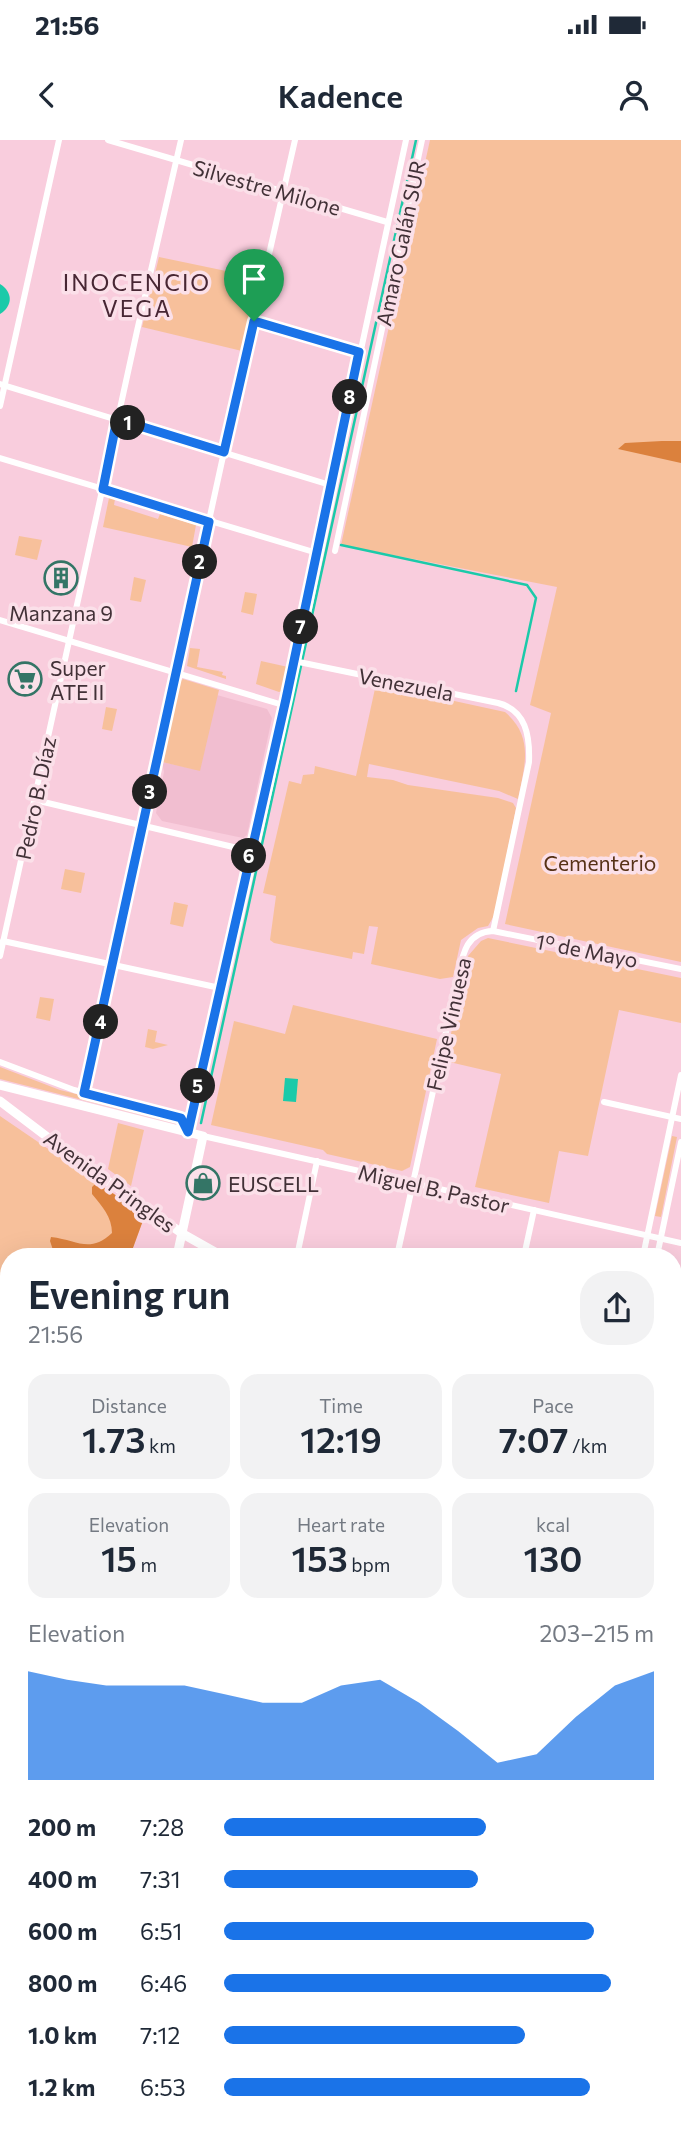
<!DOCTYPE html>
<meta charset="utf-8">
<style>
:root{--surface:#fff;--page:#f2f2f3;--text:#1f2937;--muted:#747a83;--accent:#1a73e8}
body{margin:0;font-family:Commissioner,sans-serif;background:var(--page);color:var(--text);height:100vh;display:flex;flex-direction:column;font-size:26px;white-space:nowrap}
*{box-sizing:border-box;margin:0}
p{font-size:23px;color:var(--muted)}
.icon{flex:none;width:38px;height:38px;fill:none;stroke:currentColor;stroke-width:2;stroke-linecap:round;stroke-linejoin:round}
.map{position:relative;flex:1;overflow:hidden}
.details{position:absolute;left:0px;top:1108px;width:682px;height:884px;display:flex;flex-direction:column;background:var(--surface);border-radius:28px 28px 0 0;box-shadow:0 7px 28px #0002}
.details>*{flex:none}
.pin{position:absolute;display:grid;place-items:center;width:60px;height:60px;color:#fff;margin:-72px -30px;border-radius:50% 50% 50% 0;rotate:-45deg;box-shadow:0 0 7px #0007}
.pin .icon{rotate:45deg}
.km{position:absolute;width:35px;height:35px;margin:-18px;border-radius:50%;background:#222;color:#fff;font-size:19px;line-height:35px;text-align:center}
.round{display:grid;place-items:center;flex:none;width:74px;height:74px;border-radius:28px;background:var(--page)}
.summary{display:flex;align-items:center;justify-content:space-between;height:119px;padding:0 28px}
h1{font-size:38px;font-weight:600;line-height:52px}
.metrics{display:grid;grid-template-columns:repeat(3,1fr);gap:10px;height:119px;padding:7px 28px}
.metrics div{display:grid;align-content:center;border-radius:18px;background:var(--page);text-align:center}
.metrics b{font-size:35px;font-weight:600}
.metrics small{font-size:19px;font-weight:400}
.metrics p{font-size:19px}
.chart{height:196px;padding:14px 28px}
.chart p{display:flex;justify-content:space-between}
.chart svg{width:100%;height:126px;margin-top:7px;fill:var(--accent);opacity:.7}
ul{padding:0 28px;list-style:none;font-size:23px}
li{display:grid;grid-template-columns:112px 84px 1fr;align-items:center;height:52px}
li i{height:18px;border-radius:9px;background:var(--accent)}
.status{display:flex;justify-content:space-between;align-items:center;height:49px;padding:0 35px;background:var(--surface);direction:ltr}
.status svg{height:19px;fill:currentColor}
header{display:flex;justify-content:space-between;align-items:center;height:91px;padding:0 28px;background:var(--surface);font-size:32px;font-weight:600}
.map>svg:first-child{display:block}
</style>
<div class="status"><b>21:56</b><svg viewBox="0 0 49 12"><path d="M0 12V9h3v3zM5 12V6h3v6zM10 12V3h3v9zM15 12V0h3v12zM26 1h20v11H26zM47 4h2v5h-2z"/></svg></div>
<header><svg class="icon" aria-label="back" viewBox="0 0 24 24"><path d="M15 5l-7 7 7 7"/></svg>Kadence<svg class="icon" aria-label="person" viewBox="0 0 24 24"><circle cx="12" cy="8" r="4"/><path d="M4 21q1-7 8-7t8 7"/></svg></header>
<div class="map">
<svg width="681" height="1990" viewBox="0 0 681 1990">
<rect width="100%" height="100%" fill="#f9cddd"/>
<path fill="#f1bed0" d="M217 555 267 569 272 578 247 695 243 698 162 681 156 673 164 632 162 622 199 630Z"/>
<g fill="#f7c09b">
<path d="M430 0H681V822L505 784 551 573 530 565 557 447 341 405Z"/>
<path d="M159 117 259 138 242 211 142 187Z"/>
<path d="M109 358 115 359 114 365 158 379 160 374 196 385 192 407 103 387Z"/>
<path d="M19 396 42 400 37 420 15 415Z"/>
<path d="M134 437 146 440 141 462 130 460Z"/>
<path d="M245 452 257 454 253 475 241 472Z"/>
<path d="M190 508 200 509 197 527 223 532 222 535 226 536V539L187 526Z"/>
<path d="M261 521 288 527 284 550 279 552 256 544Z"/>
<path d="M183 539 219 550 200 631 162 622 179 542Z"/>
<path d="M376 544 505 572C534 597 525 625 518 659L499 651 369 624 367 637 393 640 408 645 498 658 513 663 516 668 495 774 488 786 478 788 461 800 453 837 440 839 371 824 378 787 369 786 364 814 353 812 352 819 274 803 270 800 276 756 263 753 289 641 301 644 303 635 314 634 315 626 356 636Z"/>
<path d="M106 567 117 569 112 591 102 589Z"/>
<path d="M65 729 85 733 81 753 61 749Z"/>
<path d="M174 762 188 765 183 787 170 784Z"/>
<path d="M488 798 681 838V883L619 870 588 1016 559 1011 549 1063 475 1047 501 934 445 921 468 816 481 801Z"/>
<path d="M40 857 54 859 50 881 36 878Z"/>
<path d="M293 865 437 899 410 1027 402 1031 327 1014 323 1010 211 985 234 881 285 894Z"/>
<path d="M148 889 157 891 155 902 168 905 153 909 145 907Z"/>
<path d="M0 927 60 950 174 978 177 984 0 939Z"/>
<path d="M0 976 145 1075 130 1116H9V1181L0 1179Z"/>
<path d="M118 983 144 990 131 1046 108 1029Z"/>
<path d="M672 996 677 997 661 1077 655 1076Z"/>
<path d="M674 1167 681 1168V1205L674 1204Z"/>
<path d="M674 1290 681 1292V1337L674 1335Z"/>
<path d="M674 1712 681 1714V1990H0V1941L9 1902V1983H674Z"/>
</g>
<g fill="#db813d">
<path d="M662 301H681V323L618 309 625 303Z"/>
<path d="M95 1044H99L145 1075 130 1116H55L50 1101 51 1097C78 1100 89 1114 112 1093 112 1077 102 1066 92 1054V1047Z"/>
</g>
<g fill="#1bcaa9">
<path d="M0 144C13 152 13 166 0 174Z"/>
<path d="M285 938 298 939 296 962 283 961Z"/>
</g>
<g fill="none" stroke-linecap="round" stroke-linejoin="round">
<g stroke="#1bcaa9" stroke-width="2.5">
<path d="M341 405 527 445 536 458 516 551"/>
<path d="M201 983 416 0"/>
</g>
<g stroke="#fff" stroke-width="6">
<path d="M108 0 387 82"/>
<path d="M254 181 359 212"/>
<path d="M0 244 330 345"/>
<path d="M0 266 59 0"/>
<path d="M0 318 317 413"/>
<path d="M335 411 422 0"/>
<path d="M0 480 283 565"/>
<path d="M294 521 498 563C526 570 530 596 529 622L493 791"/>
<path d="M35 660 250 711"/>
<path d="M3 801 220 848"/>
<path d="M0 816 137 191 181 0"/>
<path d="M0 922 74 950 181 978 187 990"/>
<path d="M84 953 222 321 295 0"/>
<path d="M604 962 681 979"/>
<path d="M188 992 286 559 406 0"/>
<path d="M203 996 681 1103"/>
<path d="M297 1116 317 1021"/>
<path d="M397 1116 456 846C462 822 462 792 493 791L681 829"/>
<path d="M524 1116 534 1070"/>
<path d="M643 1116 681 935"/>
<path d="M657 1116 681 1002"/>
<path d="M674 1465 681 1467"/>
<path d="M0 1547 9 1549"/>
<path d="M674 1584 681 1586"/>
<path d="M674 1628 681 1593"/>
<path d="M0 1655 9 1657"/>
<path d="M674 1706 681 1707"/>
<path d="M0 1793 9 1795"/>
<path d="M0 1857 9 1858"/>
<path d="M0 1903 9 1866"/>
</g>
<g stroke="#fff" stroke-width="9">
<path d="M0 945 203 996 177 1116"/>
<path d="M0 961 75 1018 183 1094 222 1116"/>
<path d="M674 1228 681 1230"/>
<path d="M674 1346 681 1348"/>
</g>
</g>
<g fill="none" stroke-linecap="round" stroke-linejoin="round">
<defs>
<path id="route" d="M254 181 359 212 286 559 188 992 181 978 84 953 209 382 103 349 117 279 224 312Z"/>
</defs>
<use href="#route" stroke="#fff" stroke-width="14"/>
<use href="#route" stroke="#1a73e8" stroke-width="9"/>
</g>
<defs>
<symbol id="building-ring" viewBox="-11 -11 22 22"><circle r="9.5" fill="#fbe0e9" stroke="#347566" stroke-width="1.5"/><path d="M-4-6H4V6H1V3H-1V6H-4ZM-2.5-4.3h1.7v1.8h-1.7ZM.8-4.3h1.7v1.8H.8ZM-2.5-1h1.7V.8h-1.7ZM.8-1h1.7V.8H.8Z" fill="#347566"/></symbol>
<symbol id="supermarket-ring" viewBox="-11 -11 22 22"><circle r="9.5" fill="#fbe0e9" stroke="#347566" stroke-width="1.5"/><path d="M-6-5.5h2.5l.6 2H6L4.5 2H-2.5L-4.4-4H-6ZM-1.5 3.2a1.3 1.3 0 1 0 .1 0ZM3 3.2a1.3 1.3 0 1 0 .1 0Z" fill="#347566"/></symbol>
<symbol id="shop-ring" viewBox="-11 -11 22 22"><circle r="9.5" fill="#fbe0e9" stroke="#347566" stroke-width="1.5"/><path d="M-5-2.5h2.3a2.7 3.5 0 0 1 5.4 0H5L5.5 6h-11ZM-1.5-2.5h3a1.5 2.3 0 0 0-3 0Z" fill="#347566"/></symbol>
</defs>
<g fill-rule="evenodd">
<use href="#building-ring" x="42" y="419" width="38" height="38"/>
<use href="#supermarket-ring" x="6" y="520" width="38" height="38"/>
<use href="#shop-ring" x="184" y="1024" width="38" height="38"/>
</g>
<g text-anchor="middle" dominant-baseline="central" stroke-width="7" stroke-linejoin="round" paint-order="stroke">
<g font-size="21" fill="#423137" stroke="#fbe0e9">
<text transform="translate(267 47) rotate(16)">Silvestre Milone</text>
<text transform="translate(400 103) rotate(-78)">Amaro Galán SUR</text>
<text transform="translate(406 544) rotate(11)">Venezuela</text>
<text transform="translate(35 658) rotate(-78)">Pedro B. Díaz</text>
<text transform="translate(587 810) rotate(11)">1º de Mayo</text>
<text transform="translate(448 884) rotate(-77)">Felipe Vinuesa</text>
<text transform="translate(110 1041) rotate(36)">Avenida Pringles</text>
<text transform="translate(434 1048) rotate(13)">Miguel B. Pastor</text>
</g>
<g font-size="21" fill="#423137" stroke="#fbe0e9" text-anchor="start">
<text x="61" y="472" text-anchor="middle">Manzana 9</text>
<text x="50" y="527">Super<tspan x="50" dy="24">ATE II</tspan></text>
<text x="228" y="1043">EUSCELL</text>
</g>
<g font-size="21" fill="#563116" stroke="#fbe0e9">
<text x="600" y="722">Cementerio</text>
</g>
<g font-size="23" letter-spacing="2" fill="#472633" stroke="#fbe0e9">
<text x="137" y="142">INOCENCIO<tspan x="137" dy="26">VEGA</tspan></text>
</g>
</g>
</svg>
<div class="pin" style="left:254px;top:181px;background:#1e9e55"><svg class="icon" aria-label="arrive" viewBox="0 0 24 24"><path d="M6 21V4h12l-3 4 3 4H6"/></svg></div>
<b class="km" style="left:128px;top:283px">1</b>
<b class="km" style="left:200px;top:422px">2</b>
<b class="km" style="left:150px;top:652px">3</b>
<b class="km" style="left:101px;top:882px">4</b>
<b class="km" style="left:198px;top:946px">5</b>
<b class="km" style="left:249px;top:716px">6</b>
<b class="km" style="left:301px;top:487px">7</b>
<b class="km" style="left:350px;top:257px">8</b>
<section class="details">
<div class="summary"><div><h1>Evening run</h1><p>21:56</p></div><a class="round"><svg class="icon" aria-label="share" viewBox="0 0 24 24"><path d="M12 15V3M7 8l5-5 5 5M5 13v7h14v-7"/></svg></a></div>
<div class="metrics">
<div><p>Distance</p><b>1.73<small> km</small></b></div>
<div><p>Time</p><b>12:19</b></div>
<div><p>Pace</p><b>7:07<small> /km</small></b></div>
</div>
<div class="metrics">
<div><p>Elevation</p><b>15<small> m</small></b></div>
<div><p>Heart rate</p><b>153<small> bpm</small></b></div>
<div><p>kcal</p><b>130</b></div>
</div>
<div class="chart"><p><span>Elevation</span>203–215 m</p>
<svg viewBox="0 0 160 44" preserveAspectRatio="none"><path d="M0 44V6L10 9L20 11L30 11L40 11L50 14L60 17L70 17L80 11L90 9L100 17L110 27L120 38L130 35L140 22L150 11L160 6V44z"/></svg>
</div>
<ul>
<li><b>200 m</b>7:28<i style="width:61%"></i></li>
<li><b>400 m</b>7:31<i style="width:59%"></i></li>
<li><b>600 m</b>6:51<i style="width:86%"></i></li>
<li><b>800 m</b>6:46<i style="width:90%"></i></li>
<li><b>1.0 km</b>7:12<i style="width:70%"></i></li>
<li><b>1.2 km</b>6:53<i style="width:85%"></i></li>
</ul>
</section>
</div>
